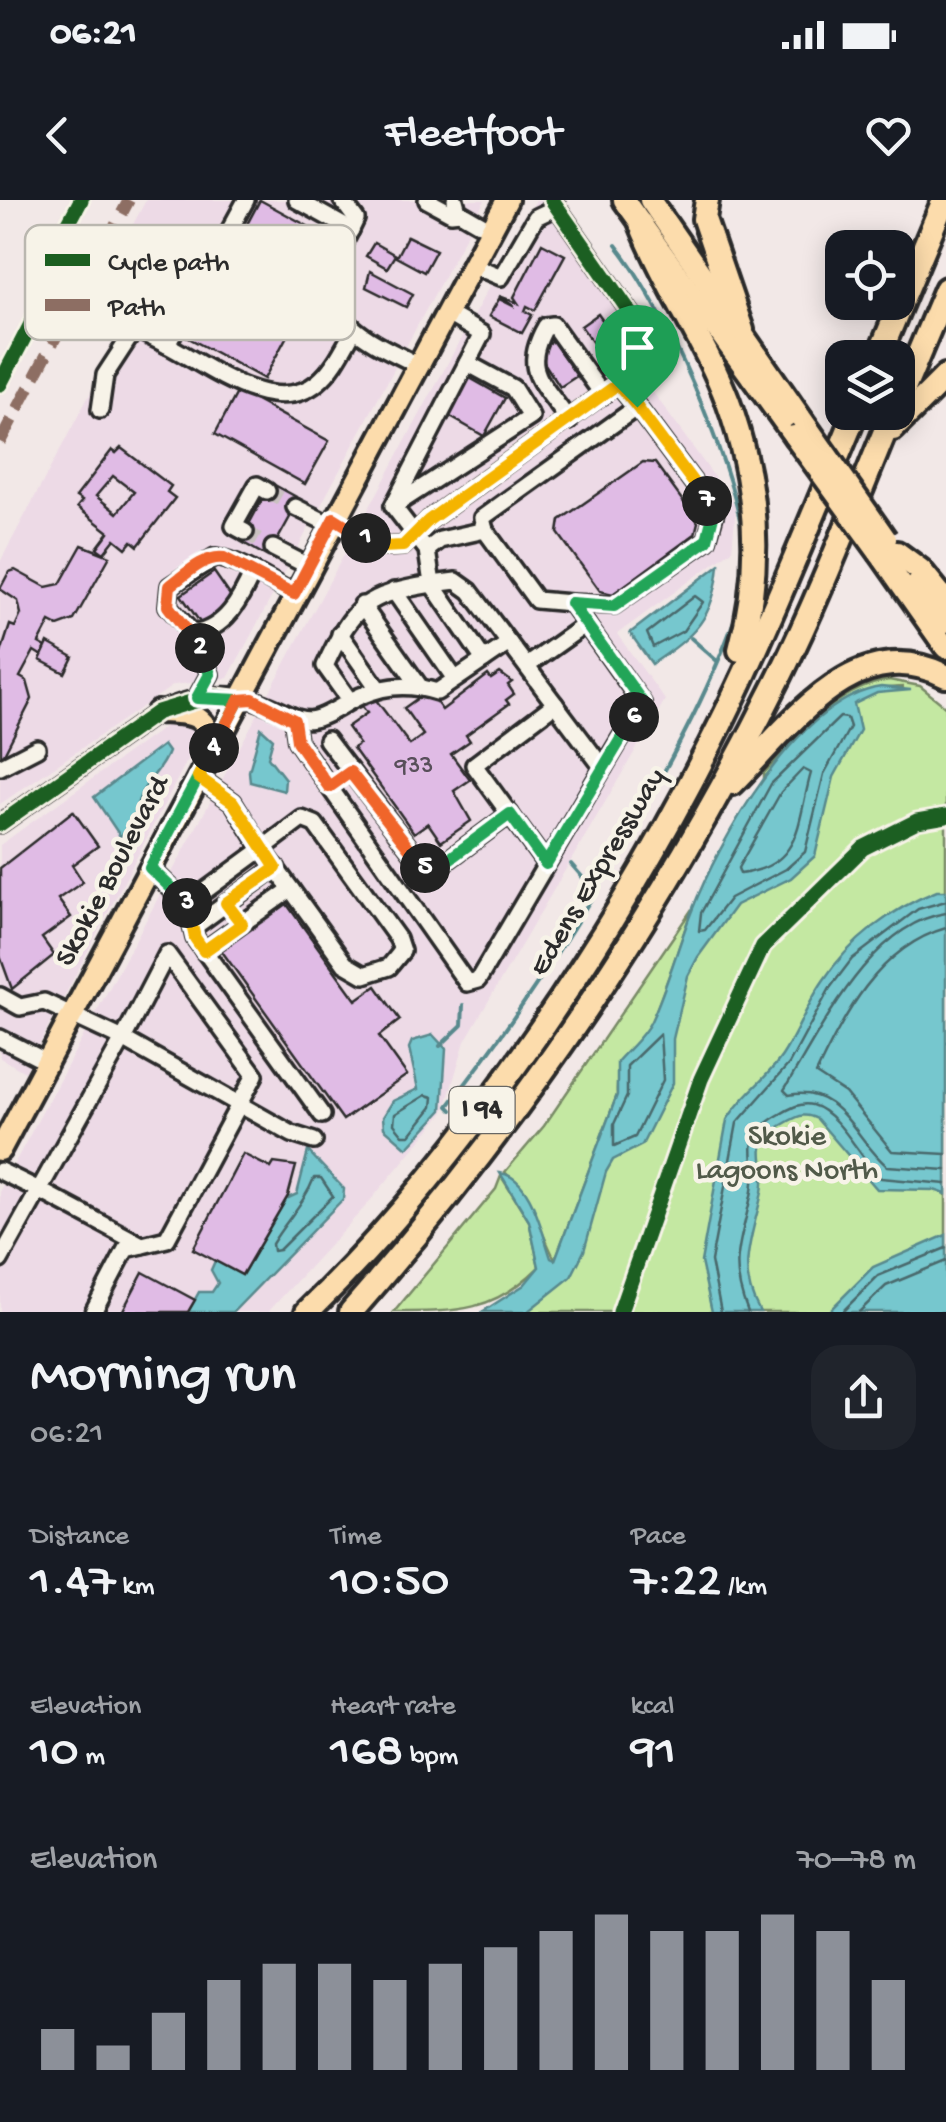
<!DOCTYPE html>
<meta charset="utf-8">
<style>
:root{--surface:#171b24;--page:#20242c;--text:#f1f3f6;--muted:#9ea1a6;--accent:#8c9099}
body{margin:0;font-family:"Gochi Hand",sans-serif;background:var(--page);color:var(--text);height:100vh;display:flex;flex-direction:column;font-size:38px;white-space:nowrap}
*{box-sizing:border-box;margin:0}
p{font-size:32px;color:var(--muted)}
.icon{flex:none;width:55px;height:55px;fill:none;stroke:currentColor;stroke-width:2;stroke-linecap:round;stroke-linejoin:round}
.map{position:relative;height:1112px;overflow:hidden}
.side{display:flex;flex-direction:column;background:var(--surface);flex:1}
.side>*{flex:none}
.tools{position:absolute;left:825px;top:30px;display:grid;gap:20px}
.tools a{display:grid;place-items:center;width:90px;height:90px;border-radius:20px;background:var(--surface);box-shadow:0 5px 25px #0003;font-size:50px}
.pin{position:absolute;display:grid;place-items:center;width:85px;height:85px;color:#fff;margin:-102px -42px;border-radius:50% 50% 50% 0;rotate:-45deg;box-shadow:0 0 10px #0007}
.pin .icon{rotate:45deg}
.km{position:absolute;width:50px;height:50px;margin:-25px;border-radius:50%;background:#222;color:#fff;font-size:28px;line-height:50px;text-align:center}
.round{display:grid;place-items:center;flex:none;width:105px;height:105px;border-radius:30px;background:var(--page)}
.headline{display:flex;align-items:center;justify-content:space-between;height:170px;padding:0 30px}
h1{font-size:55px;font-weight:600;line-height:75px}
.figures{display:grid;grid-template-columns:repeat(3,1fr);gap:15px;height:170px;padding:10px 30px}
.figures div{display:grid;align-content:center}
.figures b{font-size:50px;font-weight:600}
.figures small{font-size:28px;font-weight:400}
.figures p{font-size:28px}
.chart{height:280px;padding:20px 30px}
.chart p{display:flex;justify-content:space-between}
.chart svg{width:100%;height:180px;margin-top:10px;stroke:var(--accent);stroke-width:6}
.status{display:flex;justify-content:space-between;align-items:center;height:70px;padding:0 50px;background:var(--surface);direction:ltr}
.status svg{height:28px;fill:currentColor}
header{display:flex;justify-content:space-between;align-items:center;height:130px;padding:0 30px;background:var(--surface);font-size:45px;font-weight:600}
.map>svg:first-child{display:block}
</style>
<div class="status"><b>06:21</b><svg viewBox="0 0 49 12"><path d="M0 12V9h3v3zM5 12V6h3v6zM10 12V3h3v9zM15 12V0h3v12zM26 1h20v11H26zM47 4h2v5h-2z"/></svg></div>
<header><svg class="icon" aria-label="back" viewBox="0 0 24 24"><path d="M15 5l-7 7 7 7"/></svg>Fleetfoot<svg class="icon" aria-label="heart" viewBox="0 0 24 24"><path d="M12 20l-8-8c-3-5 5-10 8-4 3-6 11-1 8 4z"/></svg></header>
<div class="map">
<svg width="946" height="1112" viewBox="0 0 946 1112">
<rect width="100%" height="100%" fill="#f2e8e7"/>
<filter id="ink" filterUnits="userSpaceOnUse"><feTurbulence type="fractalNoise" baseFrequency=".01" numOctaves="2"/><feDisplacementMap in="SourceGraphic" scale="20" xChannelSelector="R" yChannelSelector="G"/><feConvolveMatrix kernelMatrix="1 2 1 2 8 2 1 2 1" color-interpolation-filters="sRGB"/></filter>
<g filter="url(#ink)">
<g fill="#eddae6">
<path d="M146 0H485L228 478 174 485 0 604V362L122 134 84 117Z"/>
<path d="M536 0H547L640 133 642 177 736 307 732 350 617 434 665 500 465 841 444 912 365 1007 268 1112H0V990Z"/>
<path d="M177 518 205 526 25 872 0 858V645Z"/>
</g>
<g fill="#c4e8a2" stroke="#788a66" stroke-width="2.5">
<path d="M889 480 920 486 946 507V1112H514L546 1087 664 819 819 527 875 490 904 487C841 487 804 534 764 578V573C801 535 833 489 889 480Z"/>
<path d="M692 709C679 746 667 784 652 820 639 848 614 860 617 895L555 1060 524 992 505 972 544 926Z"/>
<path d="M501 976 529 1021 539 1067C494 1112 458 1112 394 1112L496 989Z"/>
</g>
<g fill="#76c7ce" stroke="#58898d" stroke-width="2.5">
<path d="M719 365C714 419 695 435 652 464L630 433Z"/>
<path d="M881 487 911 490 877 493 854 504 860 530 834 577 815 656 791 678 736 705 698 757 688 776 673 839V883L642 945 613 960 606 972 584 1051 571 1077 527 1112H482L524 1085 539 1067 529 1021 500 973C531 976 542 1033 551 1058L555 1060 617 895V862C628 849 644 836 651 821 667 787 677 749 691 713 719 641 796 500 881 487Z"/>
<path d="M261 528 273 539 268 557 285 579 284 591 250 582 249 571Z"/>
<path d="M163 545 168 552C162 569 149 578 141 594 134 609 133 626 120 636L94 597Z"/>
<path d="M937 691H946V994L934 990 877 989 817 919C806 913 800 915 789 921 745 944 769 954 762 992 753 1037 735 1068 760 1112H712L701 1062 727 920C742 895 766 880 782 856 798 832 807 804 823 781 850 740 891 709 937 691Z"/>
<path d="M433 835 446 849 442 910 407 948 384 928 383 917 393 901 418 889 409 848 412 841Z"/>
<path d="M308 951 344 989 343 999 233 1112H188L199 1092H212L218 1083 211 1070 215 1061 242 1075 286 999 297 994Z"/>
<path d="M946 1035V1112H828L873 1067Z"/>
</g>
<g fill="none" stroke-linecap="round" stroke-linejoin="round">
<g stroke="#49696c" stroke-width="2.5">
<path d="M695 396 703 402 683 431 653 447 647 433Z"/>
<path d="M840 517 847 518 850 527 824 574 805 652 786 669 730 698 705 730 699 731 701 713 771 584Z"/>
<path d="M803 569 811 573C797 621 803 666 740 674L738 668 781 592Z"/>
<path d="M946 713C870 724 820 832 784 890L789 895C840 885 854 938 887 966L946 970"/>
<path d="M946 728C879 747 843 816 816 874L845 893 892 951 946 954"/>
<path d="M660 834 663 880 635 937 614 946V924L627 896V866Z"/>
<path d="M426 895 433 897 432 907 410 935H403L394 924 395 914Z"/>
<path d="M321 978 333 996 279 1050 273 1051 272 1044C286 1020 304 1004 314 978Z"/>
<path d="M721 1112 711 1061 737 923 789 864 830 788 852 759 918 709 946 701"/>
<path d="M748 1112C727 1060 742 1042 752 991 759 951 736 938 782 913 791 908 801 902 812 905 840 913 860 959 881 978L946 984"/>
<path d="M842 1112 878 1076 946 1048"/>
<path d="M859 1112 886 1086 946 1061"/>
</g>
<g stroke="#58898d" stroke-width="4">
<path d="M616 45C665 106 731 259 743 336"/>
<path d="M691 438 717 461"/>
<path d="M571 664 596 693"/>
<path d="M440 846 462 825 463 805"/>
<path d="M452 910 448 906C520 815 582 718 639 617 676 551 714 481 738 409"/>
</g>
</g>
<g fill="#e0bbe5" stroke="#2b2b2b" stroke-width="2.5" fill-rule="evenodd">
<path d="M260 0 337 42 264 179 187 137ZM275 49 289 56 273 86 280 90 273 103 265 98 249 128 237 121Z"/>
<path d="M407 36 436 50 424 72 396 57Z"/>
<path d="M374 43 395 55 387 68 366 56Z"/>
<path d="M542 43 565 55 535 110 527 106 525 111 532 115 522 133 489 116 499 99 515 107 499 96 518 103 514 97Z"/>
<path d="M370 71 413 94 406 107 366 87Z"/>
<path d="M598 114 615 138 598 150 581 126Z"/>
<path d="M553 141 577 176 560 187 537 152Z"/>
<path d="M468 177 505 198 484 236 447 215Z"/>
<path d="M238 191 329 241 305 284 215 234Z"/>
<path d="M121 248 171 286 167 292 175 298 138 346 132 341 126 348 115 339 104 353 97 348 109 332 77 307 82 301 76 297 112 250 116 253ZM113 276 134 292 117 313 96 296Z"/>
<path d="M643 262 655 263 698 322 695 334 613 394 600 391 558 333 560 320Z"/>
<path d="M271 283 300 299 268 357 240 341Z"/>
<path d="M82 345 110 356 74 420 58 426 50 422 39 443 46 447 42 456 34 451 20 477 27 481 32 499 1 560 0 456 10 425 15 427 21 414 18 401 0 389 9 372 15 370 46 387 60 384Z"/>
<path d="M214 372 234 401 201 424 181 395Z"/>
<path d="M48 443 73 457 65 473 40 460Z"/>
<path d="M500 473 512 482 508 485 514 494 506 500 509 504 466 535 470 541 451 554 470 580 454 591 471 621 441 642 428 623 414 633 353 548 359 544 347 527 367 513 361 505 373 496 410 545 423 535 404 508 428 491 442 510 488 475 491 479Z"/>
<path d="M73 611 98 646 72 665 83 682 58 699 71 717 42 738 54 755 12 789 0 756V668Z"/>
<path d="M286 703 356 800 376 786 400 820 379 836 407 875 343 920 221 750Z"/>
<path d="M243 954 271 968 274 963 296 966 288 996 242 1075 193 1049Z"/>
<path d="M143 1072 195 1100 188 1112H122Z"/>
</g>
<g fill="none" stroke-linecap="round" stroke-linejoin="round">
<g stroke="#cac2c1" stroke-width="15" stroke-dasharray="15 8" stroke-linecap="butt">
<path d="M267 291 295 307"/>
<path d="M245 332 273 348"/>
</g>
<defs>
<g id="minor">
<path d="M297 0 351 30"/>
<path d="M342 0 356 19C348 37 333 60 332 79 328 128 383 146 417 165"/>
<path d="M427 0 451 13 460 12"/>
<path d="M455 0 458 11 491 30"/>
<path d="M472 65 501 77 536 17 557 7"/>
<path d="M167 145C208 166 274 219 318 182 334 169 344 147 354 130"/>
<path d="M100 210 105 175 135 129 167 145 246 0"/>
<path d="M569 221C543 182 520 171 546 126L553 125 603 195"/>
<path d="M397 304 531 217 513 188 467 163"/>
<path d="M295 307 331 325"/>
<path d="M334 318 381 347 403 346 429 320 647 162 648 138 552 0"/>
<path d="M485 330 536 400 571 403"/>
<path d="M245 332 234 326 257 285 267 291"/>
<path d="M273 348 308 366"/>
<path d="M427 350 440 340 485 330 482 318 637 207 618 184"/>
<path d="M253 372C241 399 226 429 193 434L168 406 170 386 215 357C242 361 269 381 294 394"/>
<path d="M394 391 455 479"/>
<path d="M362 405 420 487"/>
<path d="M193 434 210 474 197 498"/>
<path d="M340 434 377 487"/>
<path d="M527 466 586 424"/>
<path d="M350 501C379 486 405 482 437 492L509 443"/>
<path d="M294 520 297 541 467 783 478 780 603 568 470 391 456 381 432 384 484 460"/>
<path d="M327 540 429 674 510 614"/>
<path d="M0 567 37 548"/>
<path d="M603 568 642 503 571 403 614 405 707 340 715 312 637 207"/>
<path d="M302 619 315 624 398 739 402 751 389 767 364 775 345 764 262 649Z"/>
<path d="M0 624 158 512C188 498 225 490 257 501 305 518 300 533 350 501L325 466C353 405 365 395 432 384L427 350 393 306 482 134 446 113"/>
<path d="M546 664 474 565 555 504"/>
<path d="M150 668 187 704 195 738 322 915"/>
<path d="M187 704 262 649 233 602 198 577"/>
<path d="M193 728 276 667"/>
<path d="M204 751 291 689"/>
<path d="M0 796 20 807 44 802 123 839 167 754 255 875 167 1039 126 1049 93 1112"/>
<path d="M0 838 47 862"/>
<path d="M0 971 39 990 123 839 292 934 314 941"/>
<path d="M0 1060 39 990 142 1045"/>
</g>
<g id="major">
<path d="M624 0 794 236"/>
<path d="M650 0 801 218"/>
<path d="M880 354 946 448"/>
<path d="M918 383 946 422"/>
<path d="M158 512C193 514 209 512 212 552"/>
<path d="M0 950 507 0"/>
</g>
<g id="highway">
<path d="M707 0 704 19 742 130"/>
<path d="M641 24C665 85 705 141 728 202 758 284 763 366 740 450"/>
<path d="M878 158 944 0"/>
<path d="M898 203 946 89"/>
<path d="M893 229 946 176"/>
<path d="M897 353 920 370 946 402"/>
<path d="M733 583C791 525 855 430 946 476"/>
<path d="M307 1112C467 957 621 725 720 525 770 424 812 317 856 212"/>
<path d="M351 1112C524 915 662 713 779 478 822 392 856 301 893 212"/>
</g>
</defs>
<use href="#minor" stroke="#2b2b2b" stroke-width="22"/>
<use href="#major" stroke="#2b2b2b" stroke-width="28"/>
<use href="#highway" stroke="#2b2b2b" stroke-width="30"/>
<use href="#minor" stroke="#f7f3e8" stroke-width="15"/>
<use href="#major" stroke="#fcdcac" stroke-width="20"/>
<use href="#highway" stroke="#fcdcac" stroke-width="22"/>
<defs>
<g id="major-bridge">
<path d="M801 218 886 339"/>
<path d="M794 236 880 354"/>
</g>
</defs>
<use href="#major-bridge" stroke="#2b2b2b" stroke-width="28" stroke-linecap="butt"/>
<use href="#major-bridge" stroke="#fcdcac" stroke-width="20"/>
<path stroke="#8d6e63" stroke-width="12" stroke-dasharray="25 12" stroke-linecap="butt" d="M0 242 129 0"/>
<defs>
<g id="cycleway">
<path d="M0 184 46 95 50 58 81 0"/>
<path d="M334 318 381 347 403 346 429 320 647 162 648 138 552 0"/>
<path d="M0 624 158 512 211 496 239 500"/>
<path d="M620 1112 701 879 763 746 863 648 917 621 946 616"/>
</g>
</defs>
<use href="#cycleway" stroke="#f7f3e8" stroke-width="21"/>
<use href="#cycleway" stroke="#1b5e20" stroke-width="15"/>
</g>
</g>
<g fill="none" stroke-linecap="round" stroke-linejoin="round" filter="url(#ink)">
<defs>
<path id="split-1" d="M366 338 381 347 403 346 429 320 618 184 637 207"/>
<path id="split-2" d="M200 448 168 406 170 386C185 375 204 355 224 358L294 394 334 318 366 338"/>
<path id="split-3" d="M187 703 150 668 239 500 197 498 210 474 200 448"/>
<path id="split-4" d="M187 703 195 738 204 751 242 724 226 703 276 668 233 602 198 577 214 548"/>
<path id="split-5" d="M214 548 239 500 253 499 294 520 297 541 329 587 350 572 425 668"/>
<path id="split-6" d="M425 668 429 674 510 614 546 664 634 517"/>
<path id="split-7" d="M634 517 642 502 571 403 614 406 707 340 714 312 707 301"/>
<path id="split-8" d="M637 207 707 301"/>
</defs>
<use href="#split-1" stroke="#fff" stroke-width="20"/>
<use href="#split-2" stroke="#fff" stroke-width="20"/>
<use href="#split-3" stroke="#fff" stroke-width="20"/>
<use href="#split-4" stroke="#fff" stroke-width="20"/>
<use href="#split-5" stroke="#fff" stroke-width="20"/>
<use href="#split-6" stroke="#fff" stroke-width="20"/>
<use href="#split-7" stroke="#fff" stroke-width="20"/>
<use href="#split-8" stroke="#fff" stroke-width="20"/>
<use href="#split-1" stroke="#f5b400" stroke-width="12"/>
<use href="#split-2" stroke="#f0652b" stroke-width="12"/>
<use href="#split-3" stroke="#22a559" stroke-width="12"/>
<use href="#split-4" stroke="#f5b400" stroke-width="12"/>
<use href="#split-5" stroke="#f0652b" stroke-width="12"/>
<use href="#split-6" stroke="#22a559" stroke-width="12"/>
<use href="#split-7" stroke="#22a559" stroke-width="12"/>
<use href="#split-8" stroke="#f5b400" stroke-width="12"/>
</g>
<g text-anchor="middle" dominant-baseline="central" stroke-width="9" stroke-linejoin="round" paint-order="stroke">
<g font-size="25" fill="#584f5a">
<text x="414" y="567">933</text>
</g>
<rect fill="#f7f3e8" stroke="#686764" stroke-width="2.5" x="449.5" y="887" width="65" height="46" rx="8"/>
<g font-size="28" font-weight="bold" fill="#2b2b2b">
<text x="482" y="910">I 94</text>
</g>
<g font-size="30" fill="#2b2b2b" stroke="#f7f3e8">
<text transform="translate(114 672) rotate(-62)">Skokie Boulevard</text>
<text transform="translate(599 673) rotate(-59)">Edens Expressway</text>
</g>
<g font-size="30" fill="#515a49" stroke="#f7f3e8">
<text x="787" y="938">Skokie<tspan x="787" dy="34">Lagoons North</tspan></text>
</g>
</g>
<rect x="25" y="25" width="330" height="115" rx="15" fill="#f7f3e8" stroke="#bab7af" stroke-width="2.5"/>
<rect x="45" y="54" width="45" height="12" fill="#1b5e20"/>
<rect x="45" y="99" width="45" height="12" fill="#8d6e63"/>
<g font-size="28" fill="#2b2b2b">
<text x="108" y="70">Cycle path</text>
<text x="108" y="115">Path</text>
</g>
</svg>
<div class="tools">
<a><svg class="icon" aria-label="locate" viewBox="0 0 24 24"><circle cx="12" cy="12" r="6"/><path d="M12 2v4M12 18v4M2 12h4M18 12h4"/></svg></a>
<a><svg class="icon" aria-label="layers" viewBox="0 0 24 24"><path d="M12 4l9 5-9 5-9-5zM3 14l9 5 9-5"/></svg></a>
</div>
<div class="pin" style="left:637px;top:207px;background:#1e9e55"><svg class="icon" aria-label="arrive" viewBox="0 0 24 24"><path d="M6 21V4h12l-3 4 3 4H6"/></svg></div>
<b class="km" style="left:366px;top:338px">1</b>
<b class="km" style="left:200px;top:448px">2</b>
<b class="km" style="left:187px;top:703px">3</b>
<b class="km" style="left:214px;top:548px">4</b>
<b class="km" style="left:425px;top:668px">5</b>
<b class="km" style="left:634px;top:517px">6</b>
<b class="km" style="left:707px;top:301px">7</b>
</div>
<section class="side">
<div class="headline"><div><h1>Morning run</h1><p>06:21</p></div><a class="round"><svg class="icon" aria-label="share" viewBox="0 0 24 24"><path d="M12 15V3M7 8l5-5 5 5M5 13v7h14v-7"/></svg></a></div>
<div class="figures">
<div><p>Distance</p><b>1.47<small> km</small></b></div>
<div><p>Time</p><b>10:50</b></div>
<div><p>Pace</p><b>7:22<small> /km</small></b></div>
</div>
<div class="figures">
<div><p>Elevation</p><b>10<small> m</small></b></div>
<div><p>Heart rate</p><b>168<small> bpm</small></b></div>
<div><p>kcal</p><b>91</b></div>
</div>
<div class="chart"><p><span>Elevation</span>70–78 m</p>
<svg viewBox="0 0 160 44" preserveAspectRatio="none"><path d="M5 44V34M15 44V38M25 44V30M35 44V22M45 44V18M55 44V18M65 44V22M75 44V18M85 44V14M95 44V10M105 44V6M115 44V10M125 44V10M135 44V6M145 44V10M155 44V22"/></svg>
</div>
</section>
